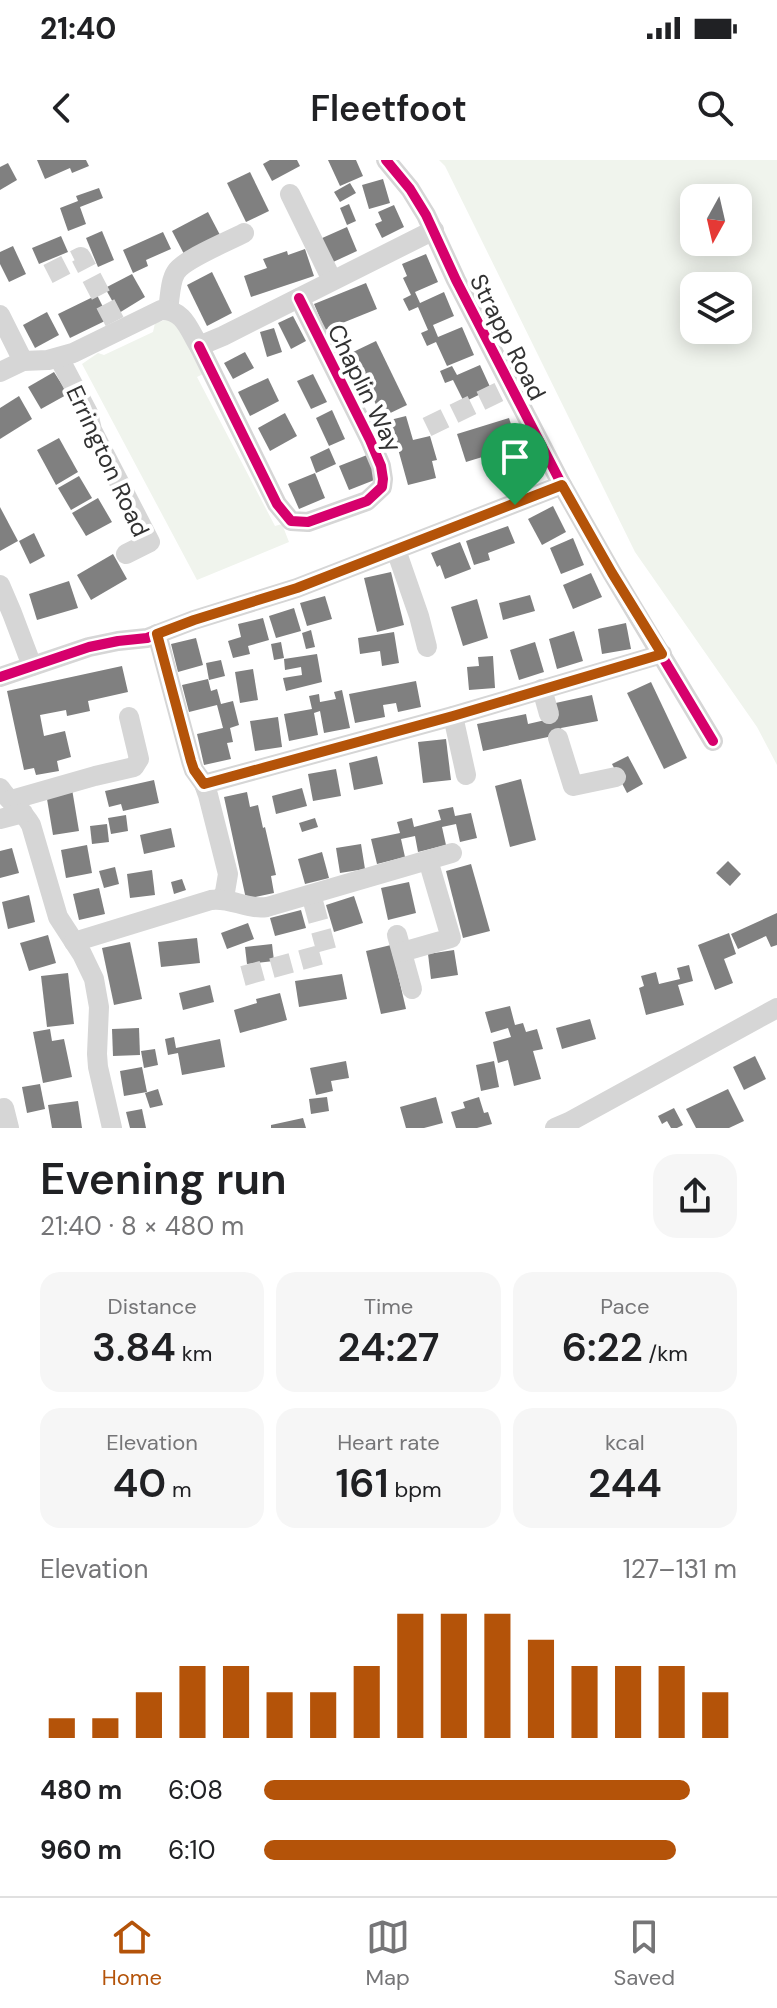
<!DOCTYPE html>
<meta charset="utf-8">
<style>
:root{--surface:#fff;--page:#f6f6f6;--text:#202124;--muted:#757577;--line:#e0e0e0;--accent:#b45309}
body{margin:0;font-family:"DM Sans",sans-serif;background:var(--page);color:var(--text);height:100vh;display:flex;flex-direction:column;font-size:30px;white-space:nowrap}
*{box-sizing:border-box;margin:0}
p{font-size:26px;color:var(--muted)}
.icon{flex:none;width:44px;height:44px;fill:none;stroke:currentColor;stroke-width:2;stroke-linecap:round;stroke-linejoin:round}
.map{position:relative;height:968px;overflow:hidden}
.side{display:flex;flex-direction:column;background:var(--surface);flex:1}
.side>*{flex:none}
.needle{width:52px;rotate:188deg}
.buttons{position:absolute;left:680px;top:24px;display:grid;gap:16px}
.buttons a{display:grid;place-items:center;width:72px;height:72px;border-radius:16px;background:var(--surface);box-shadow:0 4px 20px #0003;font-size:40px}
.pin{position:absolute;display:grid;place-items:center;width:68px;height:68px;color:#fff;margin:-82px -34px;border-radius:50% 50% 50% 0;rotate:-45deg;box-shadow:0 0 8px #0007}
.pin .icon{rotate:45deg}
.round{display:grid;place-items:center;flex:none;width:84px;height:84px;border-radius:24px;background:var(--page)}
.overview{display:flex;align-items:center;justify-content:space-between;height:136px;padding:0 40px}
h1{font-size:44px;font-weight:600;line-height:60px}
.metrics{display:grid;grid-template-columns:repeat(3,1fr);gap:12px;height:136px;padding:8px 40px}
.metrics div{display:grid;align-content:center;border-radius:20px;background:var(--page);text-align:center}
.metrics b{font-size:40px;font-weight:600}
.metrics small{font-size:22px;font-weight:400}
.metrics p{font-size:22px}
.chart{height:224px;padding:16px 40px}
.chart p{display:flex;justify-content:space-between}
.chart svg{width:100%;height:144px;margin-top:8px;stroke:var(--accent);stroke-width:6}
ul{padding:0 40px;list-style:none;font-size:26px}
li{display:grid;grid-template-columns:128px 96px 1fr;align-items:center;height:60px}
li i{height:20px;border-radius:10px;background:var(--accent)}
.status{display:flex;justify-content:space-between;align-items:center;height:56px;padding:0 40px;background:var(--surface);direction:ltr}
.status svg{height:22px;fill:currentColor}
header{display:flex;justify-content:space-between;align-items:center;height:104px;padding:0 40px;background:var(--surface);font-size:36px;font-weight:600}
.tab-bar{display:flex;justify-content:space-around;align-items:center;height:112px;border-top:2px solid var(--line);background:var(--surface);font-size:22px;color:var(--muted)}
.tab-bar a{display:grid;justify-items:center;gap:4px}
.tab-bar .on{color:var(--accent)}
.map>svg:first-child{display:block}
</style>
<div class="status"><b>21:40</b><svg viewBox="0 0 49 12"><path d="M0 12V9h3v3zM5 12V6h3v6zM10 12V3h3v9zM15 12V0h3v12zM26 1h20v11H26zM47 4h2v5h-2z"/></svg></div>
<header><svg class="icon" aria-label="back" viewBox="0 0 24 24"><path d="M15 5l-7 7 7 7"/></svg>Fleetfoot<svg class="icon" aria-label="search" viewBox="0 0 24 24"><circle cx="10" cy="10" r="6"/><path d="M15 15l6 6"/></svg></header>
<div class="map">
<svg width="777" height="968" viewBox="0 0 777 968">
<rect width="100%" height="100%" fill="#fff"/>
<g fill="#f0f4ed" fill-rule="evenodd">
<path d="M439 0H777V605L757 567 635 392 445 6ZM738 38V82H694V38ZM738 126V170H694V126Z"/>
<path d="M166 160 172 161 178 167 203 214 197 217 275 366 282 364 289 382 197 420 82 204 98 193 104 195 153 172 155 163Z"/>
</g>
<g fill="#808080">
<path d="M37 0H86L89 6 72 13 70 8 45 19Z"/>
<path d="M270 0H297L300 6 272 21 263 4Z"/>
<path d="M328 0H356L363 16 340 26Z"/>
<path d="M8 3 17 20 0 30V7Z"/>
<path d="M250 12 269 51 246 62 227 23Z"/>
<path d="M383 19 390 43 369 49 362 25Z"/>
<path d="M350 23 356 33 340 42 334 32Z"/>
<path d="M99 28 103 38 80 47 86 64 68 71 60 48 78 41 76 36Z"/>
<path d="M349 44 356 61 347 65 340 48Z"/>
<path d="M394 45 404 67 382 78 375 64 382 61 378 52Z"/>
<path d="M208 52 220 75 184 94 172 71Z"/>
<path d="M347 67 357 91 331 103 320 79Z"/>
<path d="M102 71 114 100 98 107 86 78Z"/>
<path d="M163 72 171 89 146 100 148 106 133 113 123 90Z"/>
<path d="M61 76 68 92 39 104 32 88Z"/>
<path d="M13 86 26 114 9 122 0 104V92Z"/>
<path d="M305 89 314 116 251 137 244 116 267 108 263 99 287 91 288 95Z"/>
<path d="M426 94 438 122 415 132 420 143 444 132 454 156 433 165 438 177 462 167 474 195 447 206 436 182 427 186 421 173 428 170 418 147 409 151 403 139 411 135 403 118 407 116 402 104Z"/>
<path d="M212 112 232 153 207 166 187 125Z"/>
<path d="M132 114 145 137 119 153 105 128Z"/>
<path d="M366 123 377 149 325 170 314 144Z"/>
<path d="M97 135 109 159 70 178 58 154Z"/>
<path d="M47 152 59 175 35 188 23 165Z"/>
<path d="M293 156 306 181 291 189 278 163Z"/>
<path d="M274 168 282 192 267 197 260 172Z"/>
<path d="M376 181 407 245 382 257 351 193Z"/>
<path d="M245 192 254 208 233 219 224 203Z"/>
<path d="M480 205 491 229 464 242 453 220 445 223 440 211 452 206 457 215Z"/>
<path d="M54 212 68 234 41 249 28 227Z"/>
<path d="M313 214 327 242 311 249 297 221Z"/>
<path d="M268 218 279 241 250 256 238 232Z"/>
<path d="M19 236 32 259 0 279V248Z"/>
<path d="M332 250 345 279 329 286 316 258Z"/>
<path d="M285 253 297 276 270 291 258 268Z"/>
<path d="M406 256 413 280 430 276 437 300 432 301 436 318 408 325 390 260Z"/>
<path d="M509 258 518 286 466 302 457 274Z"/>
<path d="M59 278 78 312 56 325 37 290Z"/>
<path d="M329 288 336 304 316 313 310 297Z"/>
<path d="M367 295 377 319 349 330 339 306Z"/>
<path d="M315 313 325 338 299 349 288 324Z"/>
<path d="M79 316 92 338 71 350 58 328Z"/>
<path d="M98 338 112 362 86 376 72 353Z"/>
<path d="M553 346 566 372 542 385 528 359Z"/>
<path d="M0 347 18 381 0 391Z"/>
<path d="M508 366 515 383 488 393 490 400 474 405 466 381Z"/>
<path d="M34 373 45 396 30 404 19 381Z"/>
<path d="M573 378 584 405 561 414 550 388Z"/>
<path d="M460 382 471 409 445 419 440 405 437 407 431 393Z"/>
<path d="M113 394 127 419 91 440 77 415Z"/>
<path d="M391 412 404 465 377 472 364 418Z"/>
<path d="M591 413 602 437 573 449 563 425Z"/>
<path d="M69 421 78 448 37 460 29 434Z"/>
<path d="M530 435 535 451 503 460 499 443Z"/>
<path d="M325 436 332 459 307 466 300 443Z"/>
<path d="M477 439 488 478 463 486 451 447Z"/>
<path d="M294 448 301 471 276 478 269 456Z"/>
<path d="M263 458 269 480 248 486 250 494 233 498 228 481 241 477 238 464Z"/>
<path d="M626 463 631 489 602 494 598 469Z"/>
<path d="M311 470 315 487 306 489 302 473Z"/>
<path d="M574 471 583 501 557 509 549 479Z"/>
<path d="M394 472 399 503 382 506 380 491 360 494 358 478Z"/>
<path d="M196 478 203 505 178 512 171 484Z"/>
<path d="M281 482 284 498 274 500 271 484Z"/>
<path d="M535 482 544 512 519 520 510 490Z"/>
<path d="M317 494 322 522 286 531 283 518 302 515 301 507 285 510 284 499Z"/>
<path d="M493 496 495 528 469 530 467 507 479 506 478 497Z"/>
<path d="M221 500 225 516 209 520 206 503Z"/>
<path d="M122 506 128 532 88 541 90 551 67 556 66 550 40 555 44 576 65 571 71 597 57 601 59 611 36 615 34 608 24 610 7 531Z"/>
<path d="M253 509 258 540 240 543 235 512Z"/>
<path d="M208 519 211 531 217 529 221 544 233 541 239 565 230 568 233 582 227 583 231 599 204 605 197 574 223 568 217 545 189 552 182 525Z"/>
<path d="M416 521 421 547 398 552 396 543 383 545 385 557 355 563 349 534Z"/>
<path d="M651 522 687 598 664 609 627 533Z"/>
<path d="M342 530 350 568 324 573 320 551 314 553 318 575 289 581 284 554 312 549 309 536 319 534 320 542 336 539 334 532Z"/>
<path d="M592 535 598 561 561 568 562 574 483 591 477 564 526 554 528 564 554 558 551 544Z"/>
<path d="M278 557 282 587 255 591 250 561Z"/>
<path d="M446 579 451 620 423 623 418 582Z"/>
<path d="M377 596 383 624 354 630 349 603Z"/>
<path d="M628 596 643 624 627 633 612 604Z"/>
<path d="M336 609 341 636 313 641 308 614Z"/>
<path d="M521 619 536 680 510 687 495 626Z"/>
<path d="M154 620 159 643 123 651 121 644 109 647 105 631Z"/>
<path d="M302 628 307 646 276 654 272 636Z"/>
<path d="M72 629 79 671 53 675 46 633Z"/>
<path d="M247 632 250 647 258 645 263 668 265 667 276 715 271 716 274 733 246 739 224 637Z"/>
<path d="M453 647 455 656 471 653 477 678 460 682 456 664 442 667 446 685 418 692 415 676 401 679 405 697 377 704 371 679 400 673 397 662 412 658 414 667 441 660 438 650Z"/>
<path d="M126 655 128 671 111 674 108 658Z"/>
<path d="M315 658 318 667 302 672 299 663Z"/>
<path d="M107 664 109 682 92 684 90 666Z"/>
<path d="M171 668 175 687 144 694 140 675Z"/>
<path d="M361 684 365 709 340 713 336 688Z"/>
<path d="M87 685 92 713 66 718 61 690Z"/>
<path d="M12 688 19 713 0 718V691Z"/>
<path d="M322 692 329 718 305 724 298 699Z"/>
<path d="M728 701 741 714 730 726 716 713Z"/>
<path d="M471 704 490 771 463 778 446 711Z"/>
<path d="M115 707 119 724 104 728 99 711Z"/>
<path d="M152 710 155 735 130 738 127 714Z"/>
<path d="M182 719 186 730 174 734 171 722Z"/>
<path d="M409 722 416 753 388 760 381 728Z"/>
<path d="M99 728 105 754 79 760 73 734Z"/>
<path d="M29 735 35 762 8 769 2 742Z"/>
<path d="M354 736 363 763 334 772 326 745Z"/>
<path d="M301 750 306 768 275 776 270 758Z"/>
<path d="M777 753V785L771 787 766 776 738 789 731 774Z"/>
<path d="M248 763 254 779 227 789 221 773Z"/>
<path d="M729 773 736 794 724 799 733 823 715 830 698 785Z"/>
<path d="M48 775 56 803 29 811 20 783Z"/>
<path d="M197 778 200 803 161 807 158 782Z"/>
<path d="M130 782 142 839 114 845 102 788Z"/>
<path d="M272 784 274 801 247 804 245 787Z"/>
<path d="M391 785 406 849 381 854 366 791Z"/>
<path d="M454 790 458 815 431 819 428 794Z"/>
<path d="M689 805 693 821 678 825 684 845 646 855 639 828 644 826 641 816 656 812 659 824 680 819 677 808Z"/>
<path d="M68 813 74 864 47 867 41 816Z"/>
<path d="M342 814 347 839 299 847 295 821Z"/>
<path d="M210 825 214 842 183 850 179 833Z"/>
<path d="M280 833 287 860 240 873 234 850 257 843 256 839Z"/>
<path d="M510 846 515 865 523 863 526 872 537 869 543 889 533 891 541 919 514 926 508 900 498 903 493 882 511 877 508 868 491 873 485 852Z"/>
<path d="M590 859 596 879 562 889 556 868Z"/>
<path d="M139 868 140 895 113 896 112 869Z"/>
<path d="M50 869 52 881 64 879 72 917 43 923 33 872Z"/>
<path d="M174 877 176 888 220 879 225 907 182 915 178 893 168 895 165 879Z"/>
<path d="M155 889 158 905 144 908 141 891Z"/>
<path d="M755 896 766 919 744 930 733 907Z"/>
<path d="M346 901 349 918 331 921 333 931 316 935 310 908Z"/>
<path d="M494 901 499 927 481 931 476 905Z"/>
<path d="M142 907 147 932 124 936 120 911Z"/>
<path d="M40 924 45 949 27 953 22 927Z"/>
<path d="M158 929 163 945 150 948 145 933Z"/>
<path d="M728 929 744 961 729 968H696L686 949Z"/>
<path d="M327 937 329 951 311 954 309 939Z"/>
<path d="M436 937 443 963 424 968H406L400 947Z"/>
<path d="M479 937 484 953 488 952 492 964 477 968H456L451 952 465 948 463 942Z"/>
<path d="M78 941 82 968H52L48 945Z"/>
<path d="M674 948 683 965 677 968H671L667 961 662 964 658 956Z"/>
<path d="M142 949 146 968H130L126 952Z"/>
<path d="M303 958 306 968H271V965Z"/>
</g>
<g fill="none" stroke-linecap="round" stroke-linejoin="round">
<g stroke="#d6d6d6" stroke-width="20" stroke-dasharray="20 10" stroke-linecap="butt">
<path d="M48 114 81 97 119 170"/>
<path d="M427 267 511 226"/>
<path d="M243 816 327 793 311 734"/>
</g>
<g stroke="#d6d6d6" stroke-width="20">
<path d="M386 0 410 29 426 55 456 120 562 325 612 413 713 581"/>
<path d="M290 34 332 120"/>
<path d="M168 150C170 138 170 121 176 112 184 99 229 81 244 73"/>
<path d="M0 155 23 201"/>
<path d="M199 186 277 344 291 361 308 362 367 341 382 327 383 319 381 306 370 280 299 138"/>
<path d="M59 198 88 253 92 270 150 382 126 394"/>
<path d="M0 212 23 201 48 200 73 193 161 150C184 149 189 170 199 186L223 176 434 70"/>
<path d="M396 390 419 456 427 487"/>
<path d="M0 425 12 453 32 506"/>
<path d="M157 474 191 601 194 610 204 624 208 635 228 714 225 732 221 739"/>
<path d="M0 517 89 487 118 481 147 478 194 460 297 428 562 325"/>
<path d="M542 529 549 554"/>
<path d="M453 556 466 615"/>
<path d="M558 578 573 626 616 617"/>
<path d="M204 624 453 556 662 494"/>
<path d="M0 628C9 642 23 650 31 665L58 757 82 794 94 819 99 847 97 894 98 907 112 968"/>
<path d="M11 640 95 616 134 607 139 599 129 557"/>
<path d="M0 659 23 653"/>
<path d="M397 775 412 829"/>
<path d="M74 782 211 740C230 737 247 750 267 747L452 693"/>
<path d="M402 792 451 778 428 700"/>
<path d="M4 948 9 968"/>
<path d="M555 968 569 962 777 848"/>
</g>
<defs>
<g id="cycleway">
<path d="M386 0 410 29 426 55 456 120 562 325 612 413 713 581"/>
<path d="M199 186 277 344 291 361 308 362 367 341 382 327 383 319 381 306 370 280 299 138"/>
<path d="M0 517 89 487 118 481 147 478 194 460 297 428 562 325"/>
</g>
</defs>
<use href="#cycleway" stroke="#fff" stroke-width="15"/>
<use href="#cycleway" stroke="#d6006c" stroke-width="10"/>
</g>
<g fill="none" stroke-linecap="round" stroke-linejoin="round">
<defs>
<path id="route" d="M562 325 612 413 662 494 453 556 204 624 194 610 191 601 157 474 194 460 297 428Z"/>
</defs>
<use href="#route" stroke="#fff" stroke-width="16"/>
<use href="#route" stroke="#b45309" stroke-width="10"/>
</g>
<g text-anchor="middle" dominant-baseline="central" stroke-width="8" stroke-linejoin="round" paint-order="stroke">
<g font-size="24" fill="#323232" stroke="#fff">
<text transform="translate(508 177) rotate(63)">Strapp Road</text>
<text transform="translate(365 228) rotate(64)">Chaplin Way</text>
<text transform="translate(108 301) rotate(65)">Errington Road</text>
</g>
</g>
</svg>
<div class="buttons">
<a><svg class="needle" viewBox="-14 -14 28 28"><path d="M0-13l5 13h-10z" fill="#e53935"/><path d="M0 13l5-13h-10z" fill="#757577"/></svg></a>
<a><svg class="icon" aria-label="layers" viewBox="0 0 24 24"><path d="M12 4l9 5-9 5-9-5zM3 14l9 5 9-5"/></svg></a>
</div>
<div class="pin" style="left:515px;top:345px;background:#1e9e55"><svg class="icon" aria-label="arrive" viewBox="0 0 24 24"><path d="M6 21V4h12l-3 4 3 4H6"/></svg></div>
</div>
<section class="side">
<div class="overview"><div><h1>Evening run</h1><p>21:40 · 8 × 480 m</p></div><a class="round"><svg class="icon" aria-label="share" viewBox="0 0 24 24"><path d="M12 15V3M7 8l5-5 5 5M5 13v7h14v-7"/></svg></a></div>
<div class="metrics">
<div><p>Distance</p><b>3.84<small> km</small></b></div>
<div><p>Time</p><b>24:27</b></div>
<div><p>Pace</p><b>6:22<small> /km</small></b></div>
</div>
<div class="metrics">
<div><p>Elevation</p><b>40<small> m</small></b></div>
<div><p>Heart rate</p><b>161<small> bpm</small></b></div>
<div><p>kcal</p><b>244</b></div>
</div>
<div class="chart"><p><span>Elevation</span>127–131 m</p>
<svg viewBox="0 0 160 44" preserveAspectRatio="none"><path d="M5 44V38M15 44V38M25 44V30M35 44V22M45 44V22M55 44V30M65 44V30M75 44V22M85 44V6M95 44V6M105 44V6M115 44V14M125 44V22M135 44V22M145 44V22M155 44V30"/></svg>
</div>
<ul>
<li><b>480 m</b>6:08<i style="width:90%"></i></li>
<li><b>960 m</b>6:10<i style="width:87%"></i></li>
</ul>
</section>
<nav class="tab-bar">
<a class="on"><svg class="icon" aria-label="home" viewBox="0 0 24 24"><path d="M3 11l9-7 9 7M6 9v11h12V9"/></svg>Home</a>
<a><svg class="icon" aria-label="map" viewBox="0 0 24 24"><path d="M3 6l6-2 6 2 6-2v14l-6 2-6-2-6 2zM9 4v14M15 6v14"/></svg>Map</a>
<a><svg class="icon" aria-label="saved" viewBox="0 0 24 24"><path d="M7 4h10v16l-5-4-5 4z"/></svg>Saved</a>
</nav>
